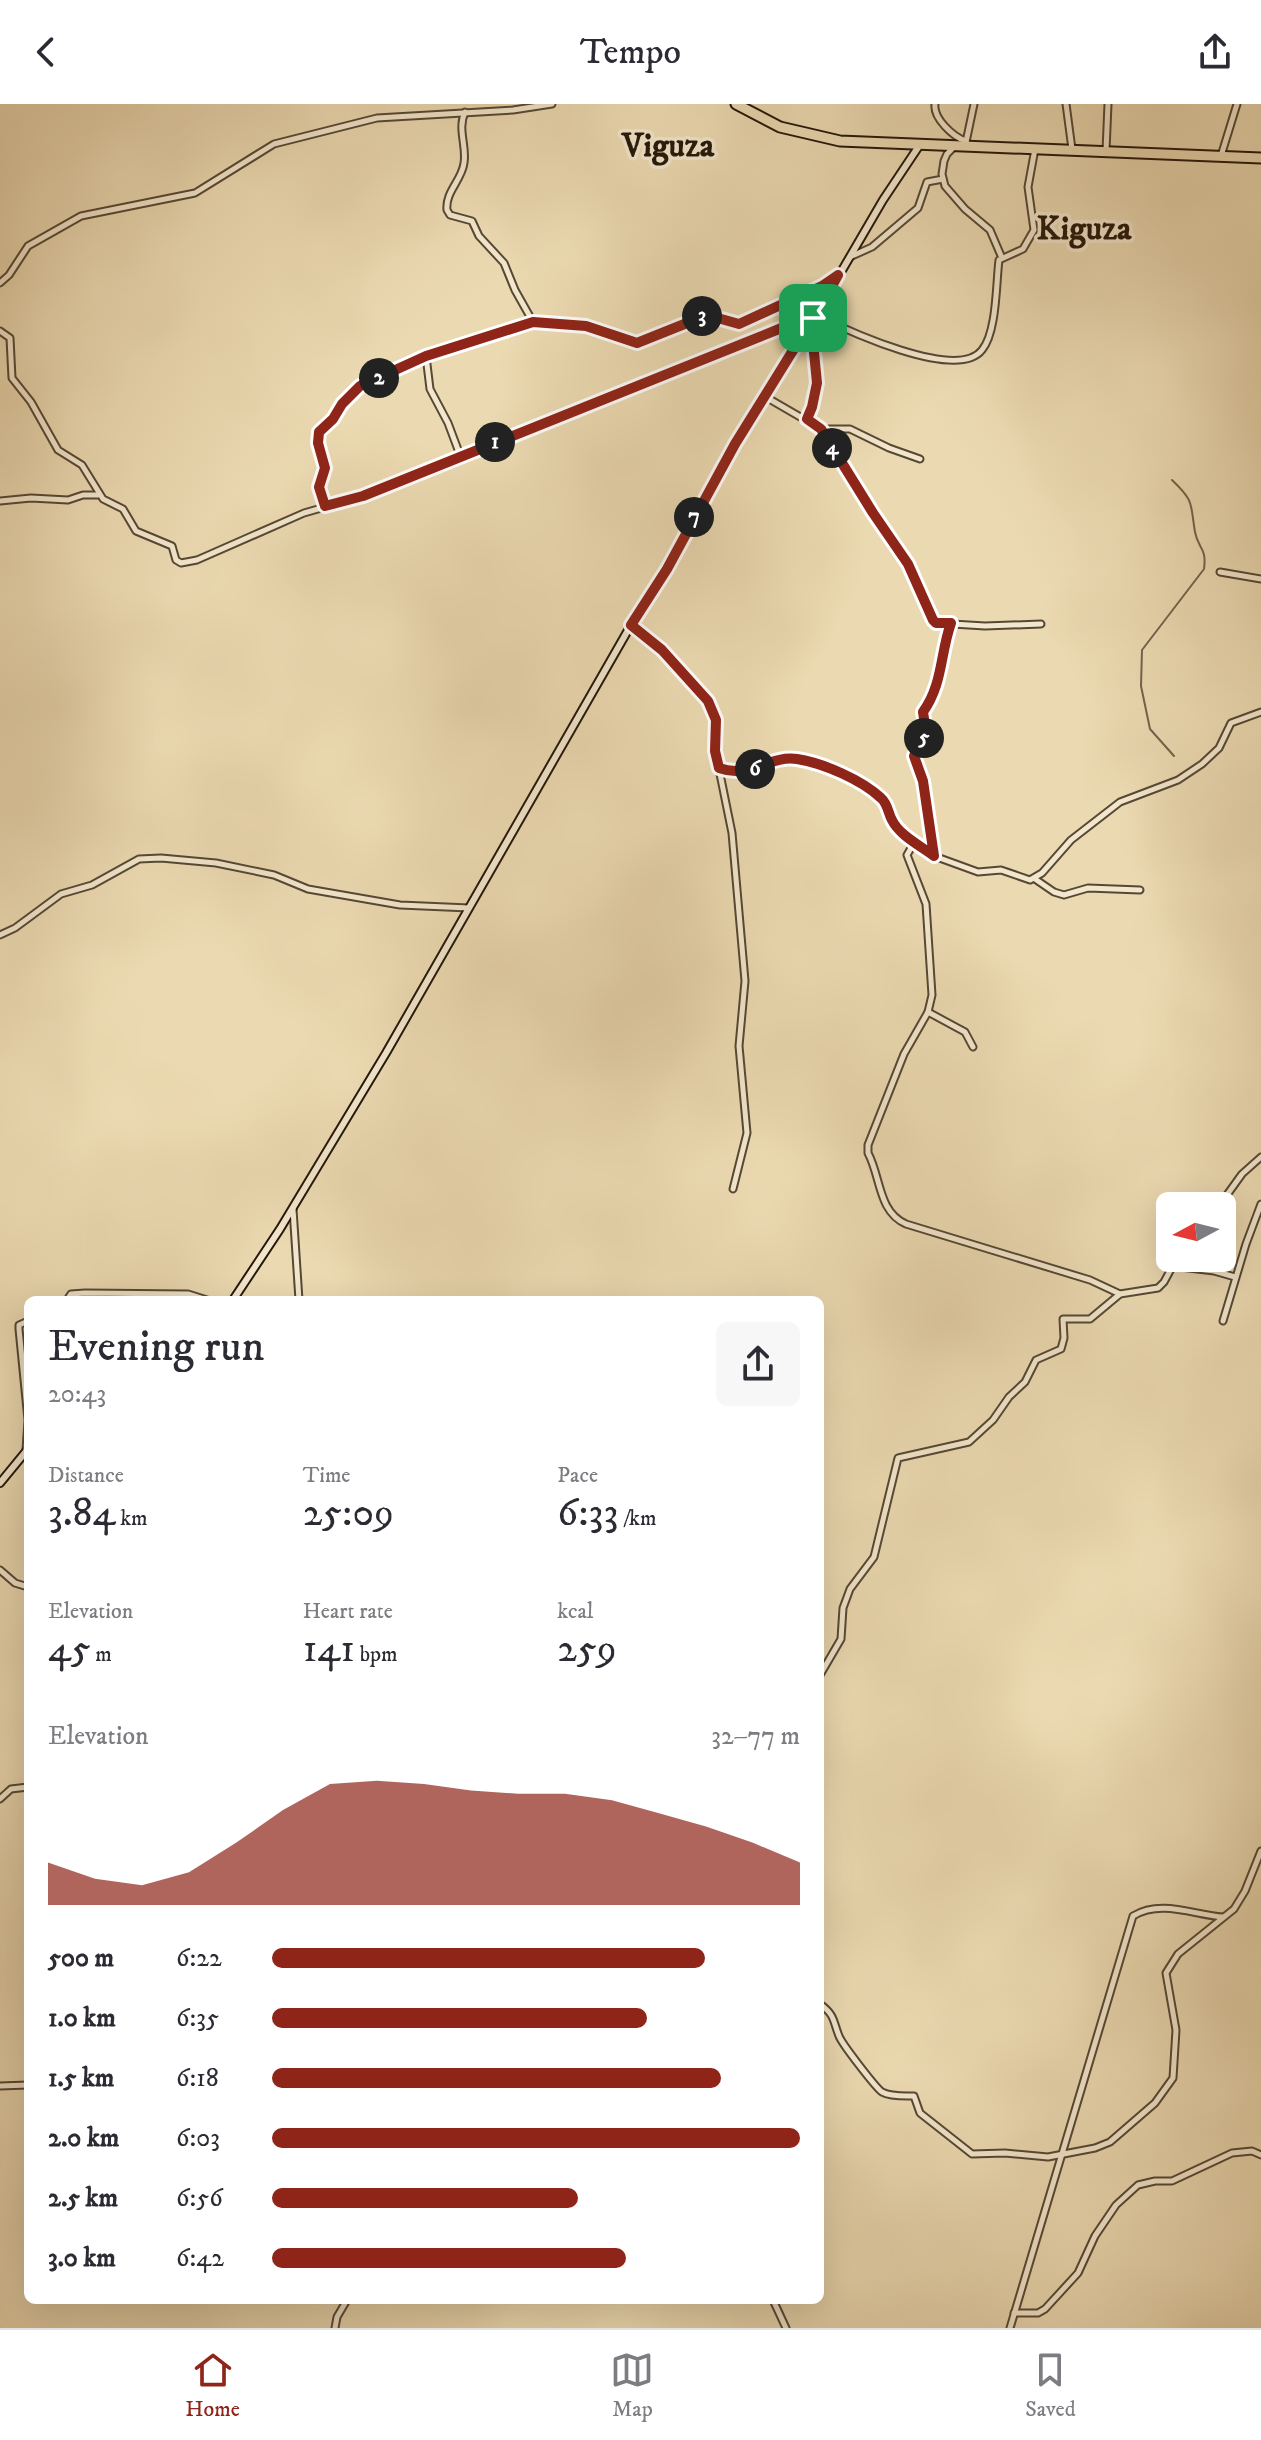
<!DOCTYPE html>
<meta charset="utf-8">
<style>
:root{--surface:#fff;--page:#f7f7f7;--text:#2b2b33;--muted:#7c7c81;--line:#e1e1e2;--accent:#8f2418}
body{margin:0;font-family:"IM FELL DW Pica",serif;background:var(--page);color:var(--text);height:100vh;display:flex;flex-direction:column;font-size:30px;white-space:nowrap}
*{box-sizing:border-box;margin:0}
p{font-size:26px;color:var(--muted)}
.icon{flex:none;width:44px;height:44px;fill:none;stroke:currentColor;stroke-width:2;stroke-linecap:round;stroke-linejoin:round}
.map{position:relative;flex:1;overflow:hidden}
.side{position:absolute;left:24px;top:1192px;width:800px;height:1008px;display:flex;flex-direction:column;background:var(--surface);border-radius:12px;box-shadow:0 8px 32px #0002}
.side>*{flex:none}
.needle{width:52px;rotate:263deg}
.buttons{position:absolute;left:1156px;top:1088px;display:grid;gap:16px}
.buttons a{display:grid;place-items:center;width:80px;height:80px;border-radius:12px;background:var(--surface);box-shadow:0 8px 32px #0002;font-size:40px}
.pin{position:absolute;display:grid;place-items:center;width:68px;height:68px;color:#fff;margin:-34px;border-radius:16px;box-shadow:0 4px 12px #0006}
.km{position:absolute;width:40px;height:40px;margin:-20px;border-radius:50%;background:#222;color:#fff;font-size:22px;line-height:40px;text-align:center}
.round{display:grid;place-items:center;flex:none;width:84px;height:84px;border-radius:12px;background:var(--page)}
.headline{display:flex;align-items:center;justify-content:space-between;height:136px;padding:0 24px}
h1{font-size:44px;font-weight:600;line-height:60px}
.stats{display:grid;grid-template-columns:repeat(3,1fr);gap:12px;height:136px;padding:8px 24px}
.stats div{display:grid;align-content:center}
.stats b{font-size:40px;font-weight:600}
.stats small{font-size:22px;font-weight:400}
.stats p{font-size:22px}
.chart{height:224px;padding:16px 24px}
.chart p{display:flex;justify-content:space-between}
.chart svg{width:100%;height:144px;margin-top:8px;fill:var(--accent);opacity:.7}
ul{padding:0 24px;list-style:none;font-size:26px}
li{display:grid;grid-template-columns:128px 96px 1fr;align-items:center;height:60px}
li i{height:20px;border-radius:10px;background:var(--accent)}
header{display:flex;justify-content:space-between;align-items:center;height:104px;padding:0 24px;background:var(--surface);font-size:36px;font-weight:600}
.menu{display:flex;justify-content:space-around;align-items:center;height:112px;border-top:2px solid var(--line);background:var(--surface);font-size:22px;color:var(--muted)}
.menu a{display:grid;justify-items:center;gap:4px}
.menu .current{color:var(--accent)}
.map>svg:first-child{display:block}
</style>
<header><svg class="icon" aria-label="back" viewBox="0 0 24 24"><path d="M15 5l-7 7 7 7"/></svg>Tempo<svg class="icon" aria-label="share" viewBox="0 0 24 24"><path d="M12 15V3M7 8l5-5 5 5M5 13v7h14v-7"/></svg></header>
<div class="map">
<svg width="1261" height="2224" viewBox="0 0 1261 2224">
<rect width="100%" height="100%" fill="#ebd9b1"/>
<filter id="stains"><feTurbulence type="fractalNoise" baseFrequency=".0025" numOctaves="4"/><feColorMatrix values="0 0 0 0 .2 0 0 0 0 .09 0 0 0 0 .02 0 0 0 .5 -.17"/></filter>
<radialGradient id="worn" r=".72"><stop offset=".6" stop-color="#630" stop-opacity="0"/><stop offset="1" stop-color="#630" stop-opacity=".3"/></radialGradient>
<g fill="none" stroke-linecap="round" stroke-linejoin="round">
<path stroke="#73644c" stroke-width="2" d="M1172 376C1195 398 1190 399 1195 428 1198 445 1207 443 1204 465L1142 546 1141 582 1150 625 1174 652"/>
<defs>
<g id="street">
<path d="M935 0C933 14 953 33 966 37"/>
<path d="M1066 0 1072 45"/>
<path d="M465 8C457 25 467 42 464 59 462 76 445 88 447 106L450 111 472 117 479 132 504 159 515 186 533 218 586 222 637 239 707 211 739 220 822 182 837 172"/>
<path d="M966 38 974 0"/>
<path d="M954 43 947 50 944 57 942 70 945 82 965 105 990 126 1002 154"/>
<path d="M1106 47 1108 0"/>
<path d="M1221 52 1237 0"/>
<path d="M852 152 872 143 918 104 927 78 943 75"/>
<path d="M0 179 9 171 28 142 81 112 195 89 274 40 377 14 513 6 552 0"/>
<path d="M816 211C846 226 957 278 982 246 997 228 996 179 999 156L1023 145 1034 126 1028 83 1035 45"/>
<path d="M0 227 10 234 12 274 31 298 58 346 82 361 103 395 123 405 136 427 172 442 176 456 181 459 197 456 304 409 363 392 402 378 460 351 789 221 813 214"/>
<path d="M426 252 430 285 448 319 460 351"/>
<path d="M764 292 821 325 873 409 908 460 936 519 985 522 1041 520"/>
<path d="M807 315 812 303 817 279 811 218"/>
<path d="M821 325H850L889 344 920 355"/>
<path d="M0 397 31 394 68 396 83 391H98"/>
<path d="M324 401 319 383 325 364 318 339 319 328 333 315 342 300 360 282 426 252 533 218"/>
<path d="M1220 468 1261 475"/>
<path d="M631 521 662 546 708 597 716 616 715 647 719 664 731 667 753 666 785 655 819 661 844 671 880 693 894 720 902 730 934 752 978 768 1001 766 1030 776 1042 769 1071 736 1120 698 1178 676 1202 660 1219 644 1231 619 1261 608"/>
<path d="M719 665 732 729 745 877 739 942 747 1029 733 1085"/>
<path d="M915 737 907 751 926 800 932 891 928 908 904 950 868 1041V1049C881 1073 878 1108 906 1120L1090 1176 1120 1190"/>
<path d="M934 752 923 677 914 652 926 628 923 608C943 580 940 550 951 519"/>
<path d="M1035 775 1054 788 1064 791 1088 784 1140 786"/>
<path d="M0 831 15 824 61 790 92 781 139 755 161 754 216 759 274 771 308 785 400 801 469 804"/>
<path d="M928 908 965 928 973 943"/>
<path d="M1219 1102 1242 1070 1261 1053"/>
<path d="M293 1105 299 1196"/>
<path d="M1172 1162 1214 1167 1235 1173"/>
<path d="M67 1196 71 1190 85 1189 188 1190 207 1196"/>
<path d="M1223 1217 1246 1140 1261 1100"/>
<path d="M26 1346 28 1316 19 1225V1221L28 1217"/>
<path d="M0 1466 15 1479 28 1483"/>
<path d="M820 1571 841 1535 843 1504 850 1485 874 1453 898 1354 969 1338 993 1316 1009 1293 1025 1278 1036 1256 1061 1245 1064 1234 1063 1215H1090L1120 1190 1158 1184 1164 1178 1177 1154"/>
<path d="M0 1695 11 1685 28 1683"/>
<path d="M820 1900C835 1911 833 1917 839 1932 842 1940 876 1984 882 1988 891 1993 905 1992 914 1992L920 2009 972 2050 1005 2049 1048 2053 1095 2044 1110 2038 1155 1999 1173 1974 1176 1926 1166 1869 1178 1850 1234 1805 1245 1787 1261 1747"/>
<path d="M0 1982 28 1981"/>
<path d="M773 2196 786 2224"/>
<path d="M1014 2209H1038L1045 2205 1078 2169 1095 2132 1116 2101 1138 2081 1155 2077H1172L1232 2049 1252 2047 1261 2051"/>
<path d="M335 2224 337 2213 347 2196"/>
<path d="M1010 2224 1133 1812C1161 1795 1194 1811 1223 1813"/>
</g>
<g id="secondary">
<path d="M233 1196 280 1125 386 949 631 521 667 465 735 340 816 211 883 96 919 42"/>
<path d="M0 1379 28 1345"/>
</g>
<path id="highway" d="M736 0 780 23 840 37 1261 54"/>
</defs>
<use href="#street" stroke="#564834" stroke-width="9"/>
<use href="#secondary" stroke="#24170a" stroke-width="10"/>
<use href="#highway" stroke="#24170a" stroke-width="13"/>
<use href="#street" stroke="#f2e6cc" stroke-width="5"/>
<use href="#secondary" stroke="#f2e6cc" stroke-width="6"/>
<use href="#highway" stroke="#ebd9b1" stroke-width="9"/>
</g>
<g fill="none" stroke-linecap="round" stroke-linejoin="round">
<defs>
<path id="route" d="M813 214 789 221 363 392 325 402 319 383 325 364 318 339 319 328 333 315 342 300 360 282 426 252 533 218 586 222 637 239 707 211 739 220 822 182 838 171 816 211 811 218 817 279 812 303 807 315 821 325 873 409 908 460 933 516 936 519H951C940 550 943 580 923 608L926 628 914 652 923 677 934 752C921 742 899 731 892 716 888 709 888 700 881 694 862 676 823 659 797 655 769 651 750 675 719 664L715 647 716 616 708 597 662 546 631 521 667 465 735 340 813 214"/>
</defs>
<use href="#route" stroke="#fff" stroke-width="16"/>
<use href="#route" stroke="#8f2418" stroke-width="10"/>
</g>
<g text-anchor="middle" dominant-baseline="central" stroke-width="7" stroke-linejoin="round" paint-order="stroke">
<g font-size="34" font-weight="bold" fill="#24170a" stroke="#f2e6cc">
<text x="668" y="42">Viguza</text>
<text x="1084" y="125">Kiguza</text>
</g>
</g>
<rect width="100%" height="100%" filter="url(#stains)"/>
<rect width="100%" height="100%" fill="url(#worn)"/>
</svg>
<div class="buttons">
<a><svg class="needle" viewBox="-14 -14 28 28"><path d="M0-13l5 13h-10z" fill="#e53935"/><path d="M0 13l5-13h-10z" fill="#7c7c81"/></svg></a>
</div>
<div class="pin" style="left:813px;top:214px;background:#1e9e55"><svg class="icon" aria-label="arrive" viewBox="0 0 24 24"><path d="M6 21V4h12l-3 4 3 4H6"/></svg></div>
<b class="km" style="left:495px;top:338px">1</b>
<b class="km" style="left:379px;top:274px">2</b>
<b class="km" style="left:702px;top:212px">3</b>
<b class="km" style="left:832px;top:344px">4</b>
<b class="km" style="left:924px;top:634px">5</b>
<b class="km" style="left:755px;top:665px">6</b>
<b class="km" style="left:694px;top:413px">7</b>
<section class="side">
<div class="headline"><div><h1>Evening run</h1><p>20:43</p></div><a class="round"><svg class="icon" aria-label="share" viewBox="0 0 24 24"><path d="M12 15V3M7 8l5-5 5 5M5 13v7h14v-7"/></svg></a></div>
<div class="stats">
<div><p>Distance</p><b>3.84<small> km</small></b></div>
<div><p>Time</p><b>25:09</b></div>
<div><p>Pace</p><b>6:33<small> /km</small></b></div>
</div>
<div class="stats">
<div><p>Elevation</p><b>45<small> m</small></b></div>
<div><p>Heart rate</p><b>141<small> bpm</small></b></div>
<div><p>kcal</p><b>259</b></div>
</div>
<div class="chart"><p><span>Elevation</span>32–77 m</p>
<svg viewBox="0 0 160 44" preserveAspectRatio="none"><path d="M0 44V31L10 36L20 38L30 34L40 25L50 15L60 7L70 6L80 7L90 9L100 10L110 10L120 12L130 16L140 20L150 25L160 31V44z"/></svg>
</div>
<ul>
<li><b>500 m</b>6:22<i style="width:82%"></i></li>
<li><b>1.0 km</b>6:35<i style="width:71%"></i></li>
<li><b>1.5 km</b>6:18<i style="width:85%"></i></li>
<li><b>2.0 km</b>6:03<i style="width:100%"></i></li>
<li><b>2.5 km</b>6:56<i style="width:58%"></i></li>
<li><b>3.0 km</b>6:42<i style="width:67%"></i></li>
</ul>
</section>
</div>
<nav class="menu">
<a class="current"><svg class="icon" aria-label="home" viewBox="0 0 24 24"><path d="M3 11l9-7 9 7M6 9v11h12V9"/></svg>Home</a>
<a><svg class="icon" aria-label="map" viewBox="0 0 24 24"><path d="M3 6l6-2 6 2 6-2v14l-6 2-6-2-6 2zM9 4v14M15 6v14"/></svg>Map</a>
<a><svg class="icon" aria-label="saved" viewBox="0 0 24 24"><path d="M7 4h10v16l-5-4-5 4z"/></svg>Saved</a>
</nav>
